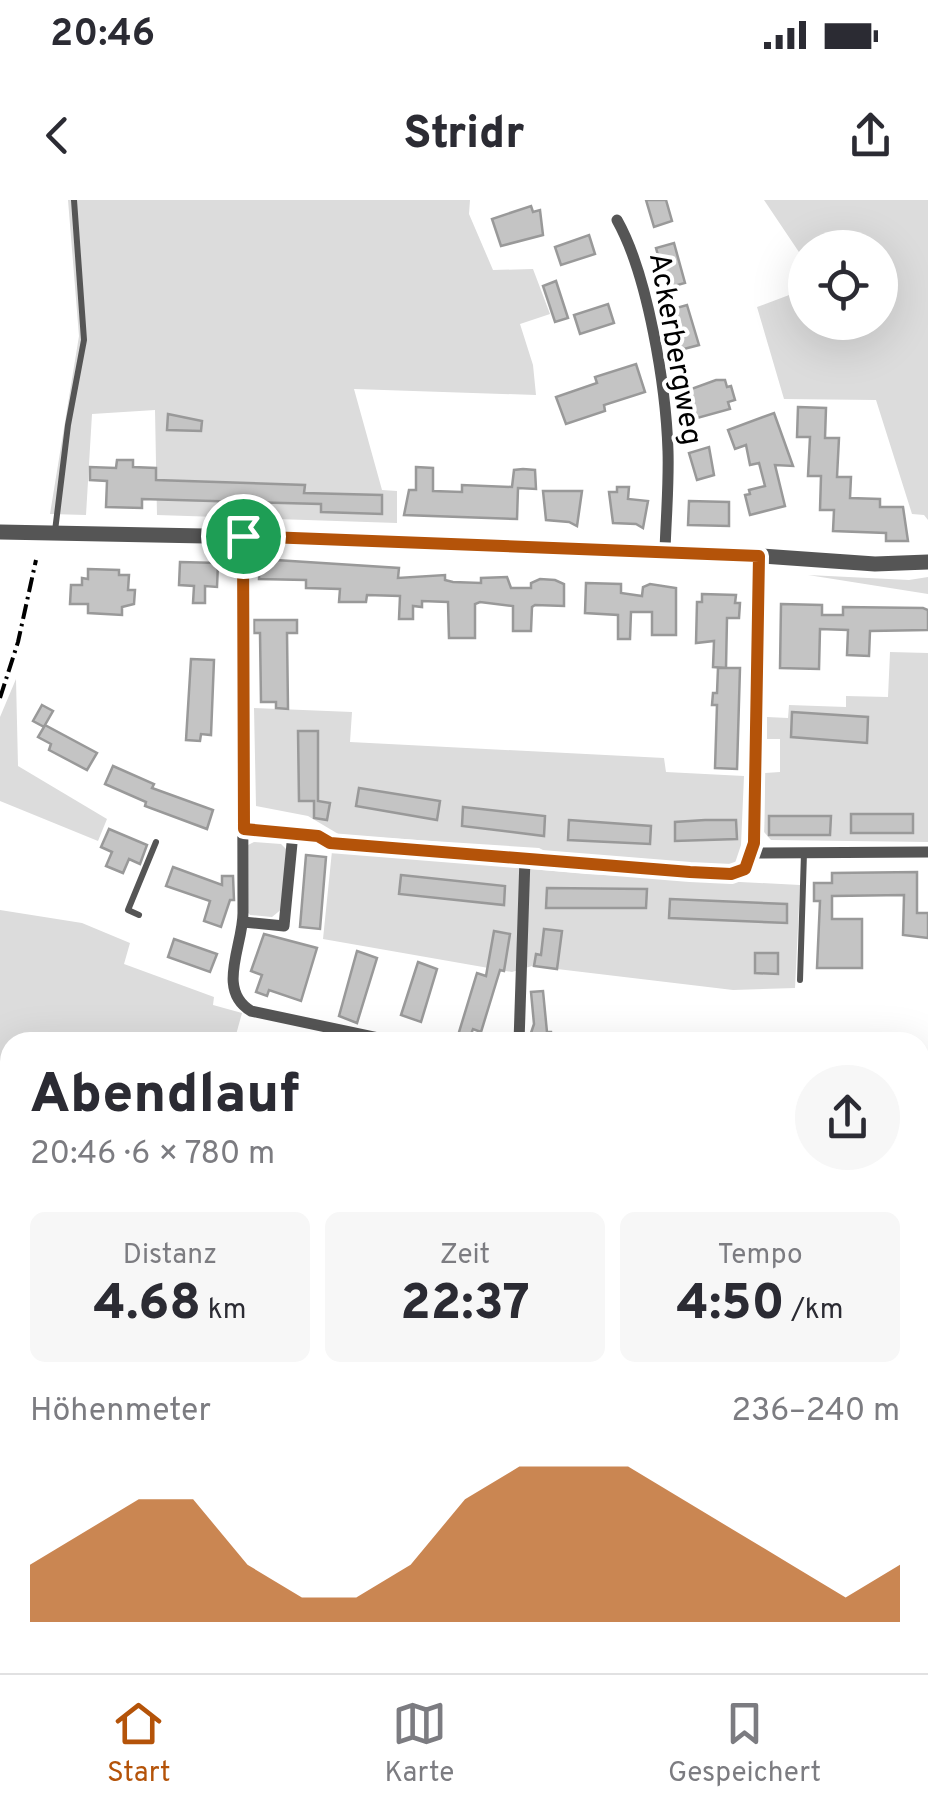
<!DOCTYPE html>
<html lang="de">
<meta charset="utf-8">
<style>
:root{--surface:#fff;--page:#f7f7f7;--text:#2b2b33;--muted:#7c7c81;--line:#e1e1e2;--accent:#b45309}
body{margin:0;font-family:Overpass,sans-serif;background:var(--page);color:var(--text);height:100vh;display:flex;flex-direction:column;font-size:38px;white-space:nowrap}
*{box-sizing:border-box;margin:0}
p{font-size:32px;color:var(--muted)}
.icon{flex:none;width:55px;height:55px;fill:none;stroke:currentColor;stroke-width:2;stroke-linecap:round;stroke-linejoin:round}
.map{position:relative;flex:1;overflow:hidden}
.details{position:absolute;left:0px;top:832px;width:930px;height:642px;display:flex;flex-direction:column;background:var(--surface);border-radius:30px 30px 0 0;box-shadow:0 10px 40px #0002}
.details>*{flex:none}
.tools{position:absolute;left:788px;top:30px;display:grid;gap:20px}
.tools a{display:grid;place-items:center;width:110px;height:110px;border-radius:50%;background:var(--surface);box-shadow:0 10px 40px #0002;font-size:50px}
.pin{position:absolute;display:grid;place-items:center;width:85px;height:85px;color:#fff;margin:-42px;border:5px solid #fff;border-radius:50%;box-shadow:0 2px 10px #0007}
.round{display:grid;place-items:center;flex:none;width:105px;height:105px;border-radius:52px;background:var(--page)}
.headline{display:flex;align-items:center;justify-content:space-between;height:170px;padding:0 30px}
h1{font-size:55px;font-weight:800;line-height:75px}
.metrics{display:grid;grid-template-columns:repeat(3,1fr);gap:15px;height:170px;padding:10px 30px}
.metrics div{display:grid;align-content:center;border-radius:15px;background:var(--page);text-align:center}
.metrics b{font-size:50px;font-weight:800}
.metrics small{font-size:28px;font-weight:400}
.metrics p{font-size:28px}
.chart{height:280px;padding:20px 30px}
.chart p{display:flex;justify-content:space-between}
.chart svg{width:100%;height:180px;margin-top:10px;fill:var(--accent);opacity:.7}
.status{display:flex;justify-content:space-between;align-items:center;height:70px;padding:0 50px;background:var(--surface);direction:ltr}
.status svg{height:28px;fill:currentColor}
header{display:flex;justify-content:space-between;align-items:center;height:130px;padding:0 30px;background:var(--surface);font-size:45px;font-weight:800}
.menu{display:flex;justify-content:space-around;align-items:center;height:140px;border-top:2px solid var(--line);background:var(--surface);font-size:28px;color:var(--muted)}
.menu a{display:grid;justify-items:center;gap:5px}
.menu .active{color:var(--accent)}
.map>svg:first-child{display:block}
</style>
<div class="status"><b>20:46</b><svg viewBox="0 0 49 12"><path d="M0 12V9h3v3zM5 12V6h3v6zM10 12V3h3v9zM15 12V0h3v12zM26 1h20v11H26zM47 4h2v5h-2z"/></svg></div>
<header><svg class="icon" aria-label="back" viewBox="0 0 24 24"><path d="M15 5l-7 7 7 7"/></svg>Stridr<svg class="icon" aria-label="share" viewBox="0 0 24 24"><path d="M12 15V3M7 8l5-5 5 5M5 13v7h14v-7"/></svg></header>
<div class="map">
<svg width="928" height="1473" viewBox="0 0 928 1473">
<rect width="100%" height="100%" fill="#fff"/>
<g fill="#dcdcdc">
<path d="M68 0H470L469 14 493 70 533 69 550 114 520 124 533 165 536 195 354 189 382 290 397 291V323L157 315 155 210 92 214 86 315 50 314 79 136Z"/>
<path d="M764 0H928V320L924 315 912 314 876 200 784 199 757 107 805 89V122H880V48H805V61Z"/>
<path d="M808 375 909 380 928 377V394Z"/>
<path d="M890 452 928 453V642L771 640 764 632 765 573 780 572V539H767V517L788 518 789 505 846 507V496L888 497Z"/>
<path d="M16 479 18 566 107 619 98 641 0 601V517Z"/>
<path d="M254 508 352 512 350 542 664 558 666 572 744 576 741 645 735 663 728 667 553 655 539 648 340 635 308 616 256 606Z"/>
<path d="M254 642 281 644 287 650 283 708 272 717 250 715 246 710 248 645Z"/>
<path d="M332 651 586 674 800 685 795 788 733 790 532 766 512 772 323 739Z"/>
<path d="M0 710 82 723 130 743 124 764 214 797 213 805 242 813 234 842H10V903L0 902Z"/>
<path d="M0 917 10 918V1355L0 1352Z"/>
<path d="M928 1001V1118L920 1120V1003Z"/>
<path d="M920 1234 928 1240V1473H307L309 1465H920Z"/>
</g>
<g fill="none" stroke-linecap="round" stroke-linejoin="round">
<g stroke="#a3a3a3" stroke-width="4">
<path d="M0 1325 10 1327"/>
<path d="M366 1465 377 1473"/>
</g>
</g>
<g fill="#c4c4c4" stroke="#999" stroke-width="2.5">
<path d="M646 0H666L672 21 654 27Z"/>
<path d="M531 6 533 12 540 10 543 35 501 46 492 19Z"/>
<path d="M589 35 595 54 561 65 555 47Z"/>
<path d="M674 43 685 83 667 88 656 48Z"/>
<path d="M556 81 568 118 555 122 543 86Z"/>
<path d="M608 104 614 123 580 134 574 115Z"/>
<path d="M687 105 699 145 680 150 669 110Z"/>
<path d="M636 164 645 192 604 205 605 211 566 224 556 197 597 183 595 177Z"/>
<path d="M716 180H725L727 187 731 186 735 200 728 202 730 209 690 220 683 192Z"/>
<path d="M798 207 826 208 825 238H839L837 277H851L850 298 880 299V307H903L908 341H886V333L833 331 834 310H820L821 276H808L810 237H797Z"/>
<path d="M774 213 793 266 775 265 785 306 750 315 745 295 750 294 749 290 765 286 759 263 750 265 746 245 735 249 728 230Z"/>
<path d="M168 214 202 221 201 231 167 230Z"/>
<path d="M709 247 714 275 697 280 689 253Z"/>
<path d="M117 260H133V267L156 268V280L305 285 304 293 382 295V314L321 312V304L142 299V308L106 307 107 281 90 280V267L116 268Z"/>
<path d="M416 267 433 268V291L462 292V285L512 287 514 270 523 269 535 270 536 289 518 288 517 319 404 315 409 290H416Z"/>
<path d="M617 287H629L628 299 648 301 643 328 636 324 613 323 609 292H617Z"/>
<path d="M543 291H582L577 326 569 322 546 320Z"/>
<path d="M689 301 729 302V326L688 325Z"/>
<path d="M260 359 399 368 398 378 445 375V380L453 382 481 383V378L507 377 511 388H531V383L540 379 555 380 564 384V406L535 405 532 407 531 431H513V406L480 402 475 404V438H449L448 402 422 401V407L413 406V419H399L400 396 367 395 366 402H339L340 389 306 388V380L259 379Z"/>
<path d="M180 362 218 363 217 387 205 386V403H193L194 386 179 385Z"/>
<path d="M88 369 119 370V375H129L128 390H135L134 404 122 407V415L88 413V404H70L71 385H82V378L88 379Z"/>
<path d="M586 383 621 384V393L642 396 643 387 650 384 676 388V435H652V412H631L630 439H618V415L585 413Z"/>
<path d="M702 394 736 395 735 403H740L739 418H727L726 468 713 467 714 441 696 443 697 402H702Z"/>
<path d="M781 404 822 405V415H843V407L923 408 928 410V430L870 431 869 456 847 455 848 430 820 429 819 469 780 468Z"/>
<path d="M254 420H297V433H287L288 509 276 508V502H261L260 433H254Z"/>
<path d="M191 459 214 460 211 535 201 534 200 541 186 540Z"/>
<path d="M718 468H740L737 569 715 568 717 505H712L713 493H717Z"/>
<path d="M42 505 53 511 45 525 97 553 87 570 49 550 51 544 38 537 44 527 33 521Z"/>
<path d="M792 512 868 517 867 543 791 537Z"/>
<path d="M298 531H318V601L330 603 327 620 314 618V601H299Z"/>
<path d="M113 566 154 584 152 588 213 610 207 629 145 606 146 602 105 584Z"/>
<path d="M359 588 440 601 437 620 356 606Z"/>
<path d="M463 607 545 616 544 636 462 626Z"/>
<rect x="851" y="614" width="62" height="19"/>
<path d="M769 616H831L830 635H769Z"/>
<path d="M569 620 651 626 650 644 568 640Z"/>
<path d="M705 620H736L737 639 675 641V622Z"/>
<path d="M109 629 147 645 140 664 129 659 123 673 106 666 112 652 101 647Z"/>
<path d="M306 655 326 657 320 729 300 727Z"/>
<path d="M173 667 222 685V676H233L234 700H230L221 727 204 721 210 701 166 686Z"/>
<path d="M917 672V713H928V738L903 735 904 695 832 696V719H862V768H817L820 701H814V683H832V673Z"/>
<path d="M401 675 505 686 504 705 399 694Z"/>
<path d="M547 688 647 689 646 708H546Z"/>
<path d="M670 699 787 704V723L669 718Z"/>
<path d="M544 729 562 731 557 769 534 766 536 754 541 755Z"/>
<path d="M494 731 510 734 504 771 500 770 481 832 473 829 468 842H456L477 773 486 776Z"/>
<path d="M264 734 317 748 301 801 269 790 267 796 256 792 262 775 251 771Z"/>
<path d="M174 739 217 754 210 772 168 757Z"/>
<path d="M357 751 377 758 357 823 339 816Z"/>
<path d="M755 753H778V774L755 773Z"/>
<path d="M418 762 437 769 421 822 401 815Z"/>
<path d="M543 791 547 832H551L552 842H528L534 824 531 792Z"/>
</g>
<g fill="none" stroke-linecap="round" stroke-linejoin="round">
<g stroke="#555" stroke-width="6">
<path d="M55 331 68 225 84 140 74 0"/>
<path d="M139 715 128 710 156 642"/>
<path d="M800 780 804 653"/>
</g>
<g stroke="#555" stroke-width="11">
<path d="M617 20C648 75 666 187 668 251 669 284 666 318 665 351"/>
<path d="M243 336C243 462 242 587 243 713 243 746 216 790 251 811L397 842"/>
<path d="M244 629 318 637 340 644 731 674 745 669 753 653 928 652"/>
<path d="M753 653 759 356"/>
<path d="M243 722 284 726 293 633"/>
<path d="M519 842 525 658"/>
<path d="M920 880 928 877"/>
<path d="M0 1472 111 1473"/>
</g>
<path stroke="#555" stroke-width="15" d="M0 332 303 338 734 354 875 364 928 362"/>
<g stroke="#000" stroke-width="4" stroke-dasharray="15 5 2.5 5" stroke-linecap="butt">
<path d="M0 498 18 442 36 360"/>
<path d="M0 909 10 910"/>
</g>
</g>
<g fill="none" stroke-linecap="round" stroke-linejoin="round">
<defs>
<path id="route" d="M243 336 759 356 754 643 745 669 731 674 690 672 330 643 318 636 244 629Z"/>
</defs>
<use href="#route" stroke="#fff" stroke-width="20"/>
<use href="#route" stroke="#b45309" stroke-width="12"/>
</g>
<g text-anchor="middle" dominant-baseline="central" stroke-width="8" stroke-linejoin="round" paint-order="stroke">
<g font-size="30" fill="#000" stroke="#fff">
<text transform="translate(674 149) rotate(80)">Ackerbergweg</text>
</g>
</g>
</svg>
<div class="tools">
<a><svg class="icon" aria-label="locate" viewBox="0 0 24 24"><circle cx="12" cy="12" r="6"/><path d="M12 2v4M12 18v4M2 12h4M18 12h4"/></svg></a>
</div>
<div class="pin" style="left:243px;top:336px;background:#1e9e55"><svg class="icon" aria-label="arrive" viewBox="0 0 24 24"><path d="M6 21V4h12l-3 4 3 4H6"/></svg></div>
<section class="details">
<div class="headline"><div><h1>Abendlauf</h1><p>20:46 · 6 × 780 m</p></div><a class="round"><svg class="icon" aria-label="share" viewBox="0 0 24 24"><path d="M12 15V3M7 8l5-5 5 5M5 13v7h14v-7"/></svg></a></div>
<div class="metrics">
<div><p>Distanz</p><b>4.68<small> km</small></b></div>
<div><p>Zeit</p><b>22:37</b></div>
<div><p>Tempo</p><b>4:50<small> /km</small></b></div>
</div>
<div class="chart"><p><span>Höhenmeter</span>236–240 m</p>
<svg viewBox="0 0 160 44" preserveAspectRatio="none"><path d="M0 44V30L10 22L20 14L30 14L40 30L50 38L60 38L70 30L80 14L90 6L100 6L110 6L120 14L130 22L140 30L150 38L160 30V44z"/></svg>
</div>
</section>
</div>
<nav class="menu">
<a class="active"><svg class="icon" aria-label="home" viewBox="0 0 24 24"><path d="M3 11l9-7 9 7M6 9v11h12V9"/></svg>Start</a>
<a><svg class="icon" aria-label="map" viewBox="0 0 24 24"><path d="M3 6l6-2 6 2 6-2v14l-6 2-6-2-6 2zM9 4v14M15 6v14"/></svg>Karte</a>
<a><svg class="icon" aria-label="saved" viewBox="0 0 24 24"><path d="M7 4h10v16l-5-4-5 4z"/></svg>Gespeichert</a>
</nav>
